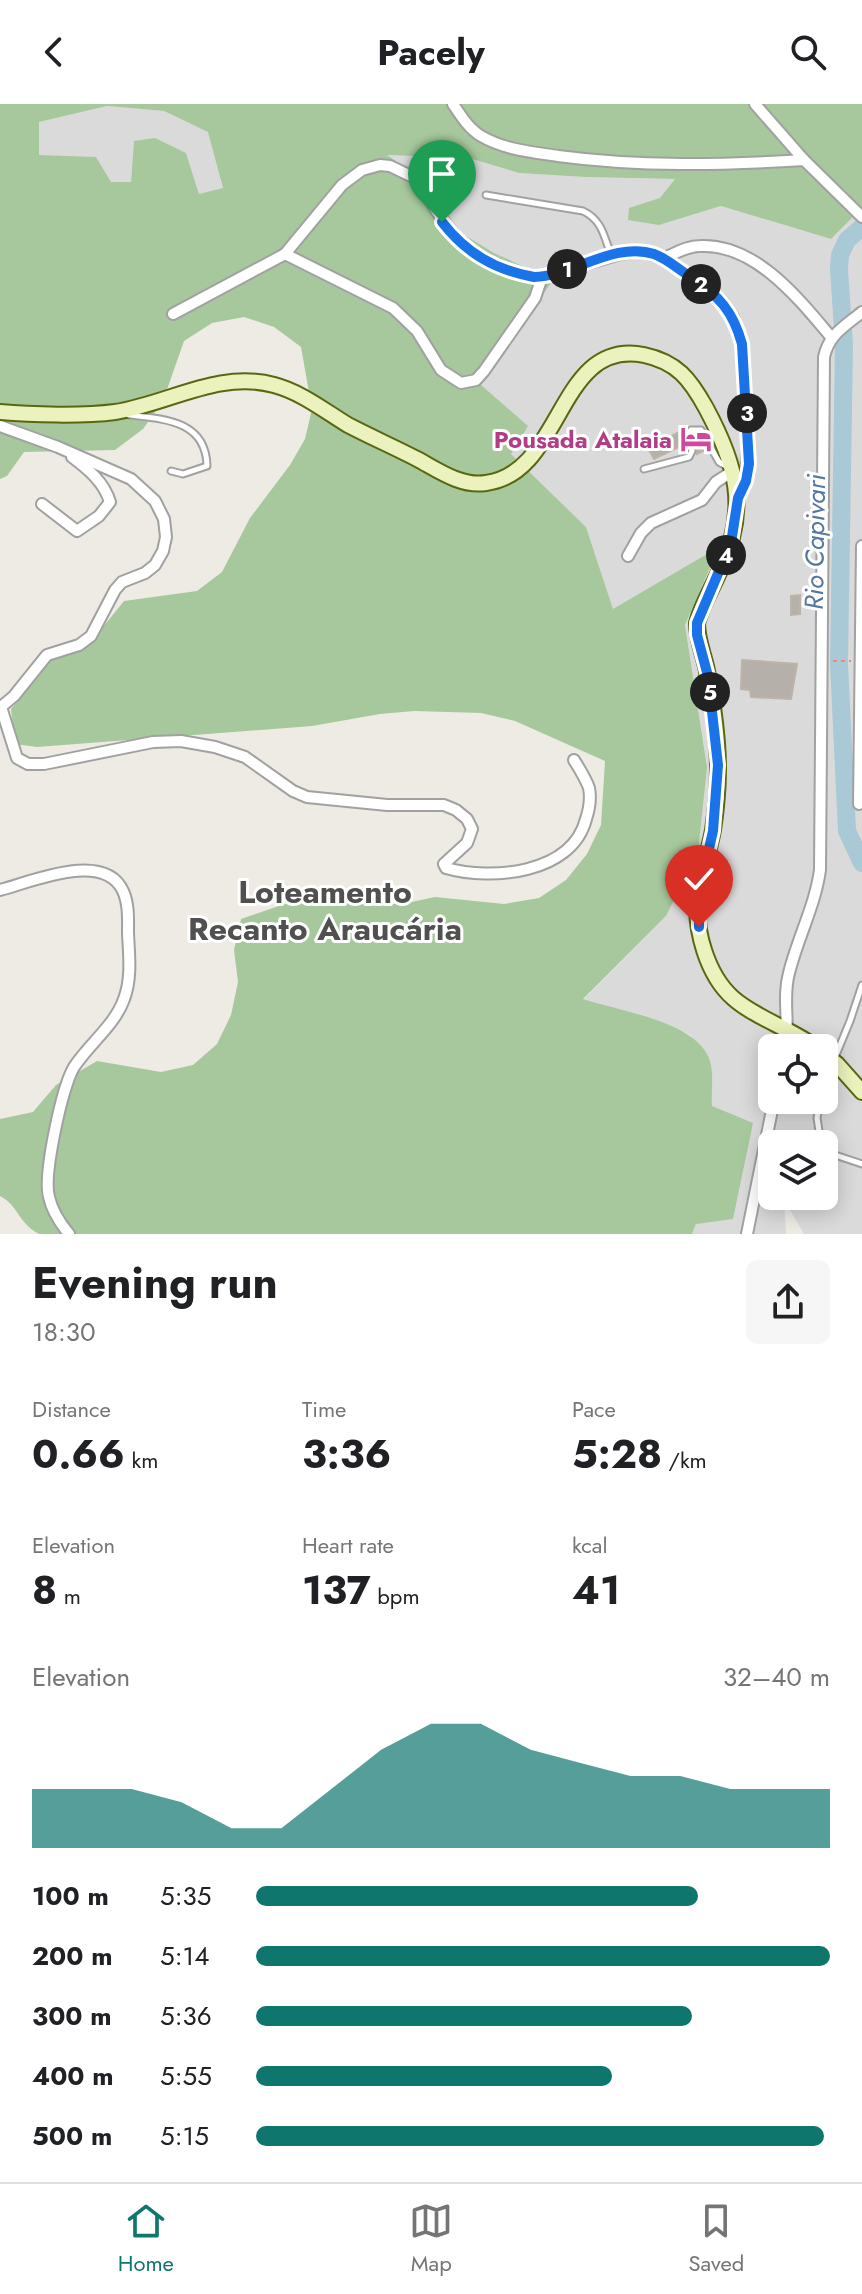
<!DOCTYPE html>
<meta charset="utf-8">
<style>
:root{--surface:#fff;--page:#f6f6f6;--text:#202124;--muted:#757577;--line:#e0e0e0;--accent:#0f766e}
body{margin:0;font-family:Jost,sans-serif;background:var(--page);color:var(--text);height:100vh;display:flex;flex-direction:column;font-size:30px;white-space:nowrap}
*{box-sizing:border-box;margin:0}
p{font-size:26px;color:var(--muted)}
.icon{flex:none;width:44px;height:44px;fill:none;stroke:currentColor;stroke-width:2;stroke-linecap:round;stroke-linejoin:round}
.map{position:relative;height:1130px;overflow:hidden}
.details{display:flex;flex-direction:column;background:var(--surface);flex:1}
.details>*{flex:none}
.controls{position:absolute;left:758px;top:930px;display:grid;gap:16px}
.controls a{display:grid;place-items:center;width:80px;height:80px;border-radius:12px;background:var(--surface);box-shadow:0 4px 20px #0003;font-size:40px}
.pin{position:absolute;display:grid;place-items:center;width:68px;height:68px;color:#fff;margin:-82px -34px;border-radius:50% 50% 50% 0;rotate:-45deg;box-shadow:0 0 8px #0007}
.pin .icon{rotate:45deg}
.km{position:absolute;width:40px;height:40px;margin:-20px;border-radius:50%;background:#222;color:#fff;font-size:22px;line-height:40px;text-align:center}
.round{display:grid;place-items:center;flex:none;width:84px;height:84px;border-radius:12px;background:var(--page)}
.overview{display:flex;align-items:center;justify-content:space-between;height:136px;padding:0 32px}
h1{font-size:44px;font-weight:700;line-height:60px}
.metrics{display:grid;grid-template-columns:repeat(3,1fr);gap:12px;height:136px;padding:8px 32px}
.metrics div{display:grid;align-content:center}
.metrics b{font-size:40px;font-weight:700}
.metrics small{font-size:22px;font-weight:400}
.metrics p{font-size:22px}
.chart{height:224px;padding:16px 32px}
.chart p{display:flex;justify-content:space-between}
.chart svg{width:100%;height:144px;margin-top:8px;fill:var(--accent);opacity:.7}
ul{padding:0 32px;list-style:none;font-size:26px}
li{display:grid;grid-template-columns:128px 96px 1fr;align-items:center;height:60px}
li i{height:20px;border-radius:10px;background:var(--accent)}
header{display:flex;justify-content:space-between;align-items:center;height:104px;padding:0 32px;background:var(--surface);font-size:36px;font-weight:700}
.menu{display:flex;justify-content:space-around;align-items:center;height:112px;border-top:2px solid var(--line);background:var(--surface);font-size:22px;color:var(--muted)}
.menu a{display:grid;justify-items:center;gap:4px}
.menu .current{color:var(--accent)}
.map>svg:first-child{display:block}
</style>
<header><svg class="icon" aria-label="back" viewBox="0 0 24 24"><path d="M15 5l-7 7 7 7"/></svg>Pacely<svg class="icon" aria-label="search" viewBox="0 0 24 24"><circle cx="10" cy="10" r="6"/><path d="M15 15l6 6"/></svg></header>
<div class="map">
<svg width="862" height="1130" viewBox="0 0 862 1130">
<rect width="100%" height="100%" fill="#edebe4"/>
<g fill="#dbdada" fill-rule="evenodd">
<path d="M107 2 164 7 209 28 223 85 199 90 186 49 134 38 131 78H111L38 51 39 18Z"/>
<path d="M385 51 469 54 519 69 585 73 676 75 660 94 659 121 721 102 831 135 862 104V1130H804L784 1096 786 1130H692L696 1120 712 1002 710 957 690 931 642 911 583 896 666 812 707 662 685 521 718 444 613 506 586 423 511 350 527 322 480 280 494 149 463 130 447 111ZM772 944H824V996H772ZM772 1040H824V1092H772Z"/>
</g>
<path fill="#a7c89d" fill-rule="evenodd" d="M0 0H862V104L831 135 721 102 659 121 628 116 629 104 660 94 675 75 585 73 519 69 469 54 387 51 417 72 463 130 494 149 553 176 480 280 528 322 511 350 586 423 613 505 719 443 685 521 707 663 698 748 666 812 583 895C618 907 698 917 710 957 714 970 711 988 712 1002L753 1019 733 1115 696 1120 692 1130H39C18 1119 19 1102 0 1092V1015L33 1008 56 981 97 957 161 968 193 961 217 940 231 911 238 878 234 846 241 815 302 794 366 800H402L435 793 504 800 539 794 566 776 587 750 601 721 605 657 515 617 481 609 414 607 380 610 312 622 37 643 15 640 11 605 20 595 36 566 63 549 90 539 124 497 197 487 222 468 250 414 290 361 305 335 312 305 301 243 274 223 244 213 212 219 184 237 163 297 143 325 115 346 24 348 7 372 0 375ZM107 2 164 7 208 28 223 84 199 90 186 49 155 34 134 37 131 78H111L96 53 39 51V18Z"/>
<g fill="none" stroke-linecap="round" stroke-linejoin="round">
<path stroke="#a9c9d6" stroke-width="18" d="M862 123 847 136 840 151 839 165 844 241 839 560 847 727 862 759"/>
</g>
<g fill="#b6b0aa" stroke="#bdb3a8" stroke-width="2">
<path d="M677 329 683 341 654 355 648 344Z"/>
<path d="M699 329 705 346 697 350 690 333Z"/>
<path d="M800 491V510L791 511V492Z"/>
<path d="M742 556 797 560 791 595 751 593 750 586 741 585Z"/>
</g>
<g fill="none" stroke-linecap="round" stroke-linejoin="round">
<defs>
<g id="lane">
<path d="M486 91 583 107C602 116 604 132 611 151"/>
<path d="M129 311C163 315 206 316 207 362L183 370 171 367"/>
<path d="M644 365 689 353 692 347 688 330 691 326H701L719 358 726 362"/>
<path d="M824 980 850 917 862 881"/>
<path d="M820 996 817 1014 821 1040"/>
<path d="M824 1043 829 1049 862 1060"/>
</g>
<g id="street">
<path d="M453 0C461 12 469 25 481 32 505 46 532 48 558 52 640 63 722 61 804 56L862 113"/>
<path d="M755 0 804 56"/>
<path d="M285 150 393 204 417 227 441 266 461 279 476 276 484 267 535 194 542 173"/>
<path d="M664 154C676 149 687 142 700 142 755 139 799 195 831 233"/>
<path d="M173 210 285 150 342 81 362 66 380 61 390 62 415 74 455 135 491 160 520 171 542 173 620 150 640 147 664 154 700 180 724 200 733 213 742 240 748 328 746 377 738 394"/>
<path d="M0 322 58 343 131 375 155 397 164 415 166 433 163 447 155 461 145 469 122 478 115 486 91 532 79 541 47 551 14 592 1 603"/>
<path d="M42 400 77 427 99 412 110 398C104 378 88 365 72 353"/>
<path d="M628 452 641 429 651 419 702 396 716 378 733 367"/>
<path d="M1 603 17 654 28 660H44L153 638 181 637 215 643 245 653 293 687 307 693 387 701H444L456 706 467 715 472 725 467 739 444 760 446 764C491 777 572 770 586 715 589 706 591 694 589 684 586 675 579 664 574 656"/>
<path d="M859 700 862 442"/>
<path d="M0 786C31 778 104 746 123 787 129 800 128 816 128 829 129 851 132 874 124 895 115 921 89 940 74 963 62 983 43 1071 49 1093 52 1107 60 1119 69 1130"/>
<path d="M785 944C790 919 782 894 789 869 798 833 815 802 820 766L824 253C829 230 845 222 862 208"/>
<path d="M747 1130 774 996"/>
</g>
<g id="secondary">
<path d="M0 308C31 311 85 312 115 308 168 300 219 266 274 281 301 288 325 307 348 321 371 333 396 344 419 356 439 367 462 383 486 379 564 369 557 234 644 251 677 258 690 275 706 304 736 360 749 404 721 464 713 483 702 500 697 519 697 536 704 551 707 567 713 599 718 633 718 665 718 685 716 706 713 726 709 748 701 770 698 792 694 825 707 871 733 894 754 913 791 925 817 944"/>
<path d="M824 950 837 960 862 988"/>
</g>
</defs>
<use href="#lane" stroke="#a1a1a1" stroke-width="9"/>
<use href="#street" stroke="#a1a1a1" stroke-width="14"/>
<use href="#secondary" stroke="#596711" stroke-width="18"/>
<path stroke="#ea8b79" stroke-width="2" stroke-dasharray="4 4" stroke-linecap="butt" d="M833 557H851"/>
<use href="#lane" stroke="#fff" stroke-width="5"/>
<use href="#street" stroke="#fff" stroke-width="10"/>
<use href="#secondary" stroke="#ecf2bd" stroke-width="14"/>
</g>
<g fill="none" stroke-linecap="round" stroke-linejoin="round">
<defs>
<path id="route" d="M442 118C466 149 495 166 534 173 573 172 614 137 654 150 668 155 679 166 691 173 719 192 733 207 742 240L749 360 746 377 738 394 731 439 697 519V531L708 572 718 661 713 727 699 789V823"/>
</defs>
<use href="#route" stroke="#fff" stroke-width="16"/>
<use href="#route" stroke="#1a73e8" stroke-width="10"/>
</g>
<defs>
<symbol id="hotel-bare" viewBox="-9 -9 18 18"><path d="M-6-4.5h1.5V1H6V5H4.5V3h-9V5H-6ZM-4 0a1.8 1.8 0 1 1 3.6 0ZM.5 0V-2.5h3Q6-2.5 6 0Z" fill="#d1479c" stroke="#fff" stroke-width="2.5" paint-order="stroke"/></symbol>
</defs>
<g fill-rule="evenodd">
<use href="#hotel-bare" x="674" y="313" width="44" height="44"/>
</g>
<g text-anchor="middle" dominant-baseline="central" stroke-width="6" stroke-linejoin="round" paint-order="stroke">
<g font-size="24" font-weight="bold" fill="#b23c85" stroke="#fff" text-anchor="end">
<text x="672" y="335">Pousada Atalaia</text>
</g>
<g font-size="26" font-style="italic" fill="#5577a2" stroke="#fff">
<text transform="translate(815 438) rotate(-89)">Rio Capivari</text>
</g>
<g font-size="32" font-weight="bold" fill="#505050" stroke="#fff">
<text x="325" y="788">Loteamento<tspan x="325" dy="37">Recanto Araucária</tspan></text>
</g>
</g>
</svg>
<div class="controls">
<a><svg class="icon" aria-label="locate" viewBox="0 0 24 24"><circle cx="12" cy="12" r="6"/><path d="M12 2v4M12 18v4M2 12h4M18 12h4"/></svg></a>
<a><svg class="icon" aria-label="layers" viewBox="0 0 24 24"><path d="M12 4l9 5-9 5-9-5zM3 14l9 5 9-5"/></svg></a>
</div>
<div class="pin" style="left:442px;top:118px;background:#1e9e55"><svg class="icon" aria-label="arrive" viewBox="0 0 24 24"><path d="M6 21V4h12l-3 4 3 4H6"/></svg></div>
<div class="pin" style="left:699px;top:823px;background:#d93025"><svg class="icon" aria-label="check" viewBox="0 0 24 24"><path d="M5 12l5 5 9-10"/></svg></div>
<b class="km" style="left:567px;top:165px">1</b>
<b class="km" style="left:701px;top:180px">2</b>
<b class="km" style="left:747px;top:309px">3</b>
<b class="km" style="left:726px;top:451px">4</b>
<b class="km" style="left:710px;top:588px">5</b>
</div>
<section class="details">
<div class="overview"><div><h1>Evening run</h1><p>18:30</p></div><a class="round"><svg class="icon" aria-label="share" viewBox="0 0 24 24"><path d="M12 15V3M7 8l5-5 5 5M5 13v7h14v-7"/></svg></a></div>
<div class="metrics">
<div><p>Distance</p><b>0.66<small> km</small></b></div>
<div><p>Time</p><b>3:36</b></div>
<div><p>Pace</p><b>5:28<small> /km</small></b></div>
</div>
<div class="metrics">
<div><p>Elevation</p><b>8<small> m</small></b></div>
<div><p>Heart rate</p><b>137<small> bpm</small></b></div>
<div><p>kcal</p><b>41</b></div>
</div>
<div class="chart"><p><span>Elevation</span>32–40 m</p>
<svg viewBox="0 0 160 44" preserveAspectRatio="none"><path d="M0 44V26L10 26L20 26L30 30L40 38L50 38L60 26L70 14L80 6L90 6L100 14L110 18L120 22L130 22L140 26L150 26L160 26V44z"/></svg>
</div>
<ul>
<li><b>100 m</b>5:35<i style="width:77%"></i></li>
<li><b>200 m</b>5:14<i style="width:100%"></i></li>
<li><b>300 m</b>5:36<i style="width:76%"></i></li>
<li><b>400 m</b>5:55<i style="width:62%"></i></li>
<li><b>500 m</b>5:15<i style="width:99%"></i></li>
</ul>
</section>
<nav class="menu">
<a class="current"><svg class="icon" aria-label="home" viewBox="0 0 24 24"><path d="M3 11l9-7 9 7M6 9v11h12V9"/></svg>Home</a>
<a><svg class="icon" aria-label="map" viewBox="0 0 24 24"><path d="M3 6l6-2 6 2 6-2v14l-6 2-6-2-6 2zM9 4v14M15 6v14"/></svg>Map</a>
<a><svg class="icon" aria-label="saved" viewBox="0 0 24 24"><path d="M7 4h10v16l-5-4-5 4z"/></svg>Saved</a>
</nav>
